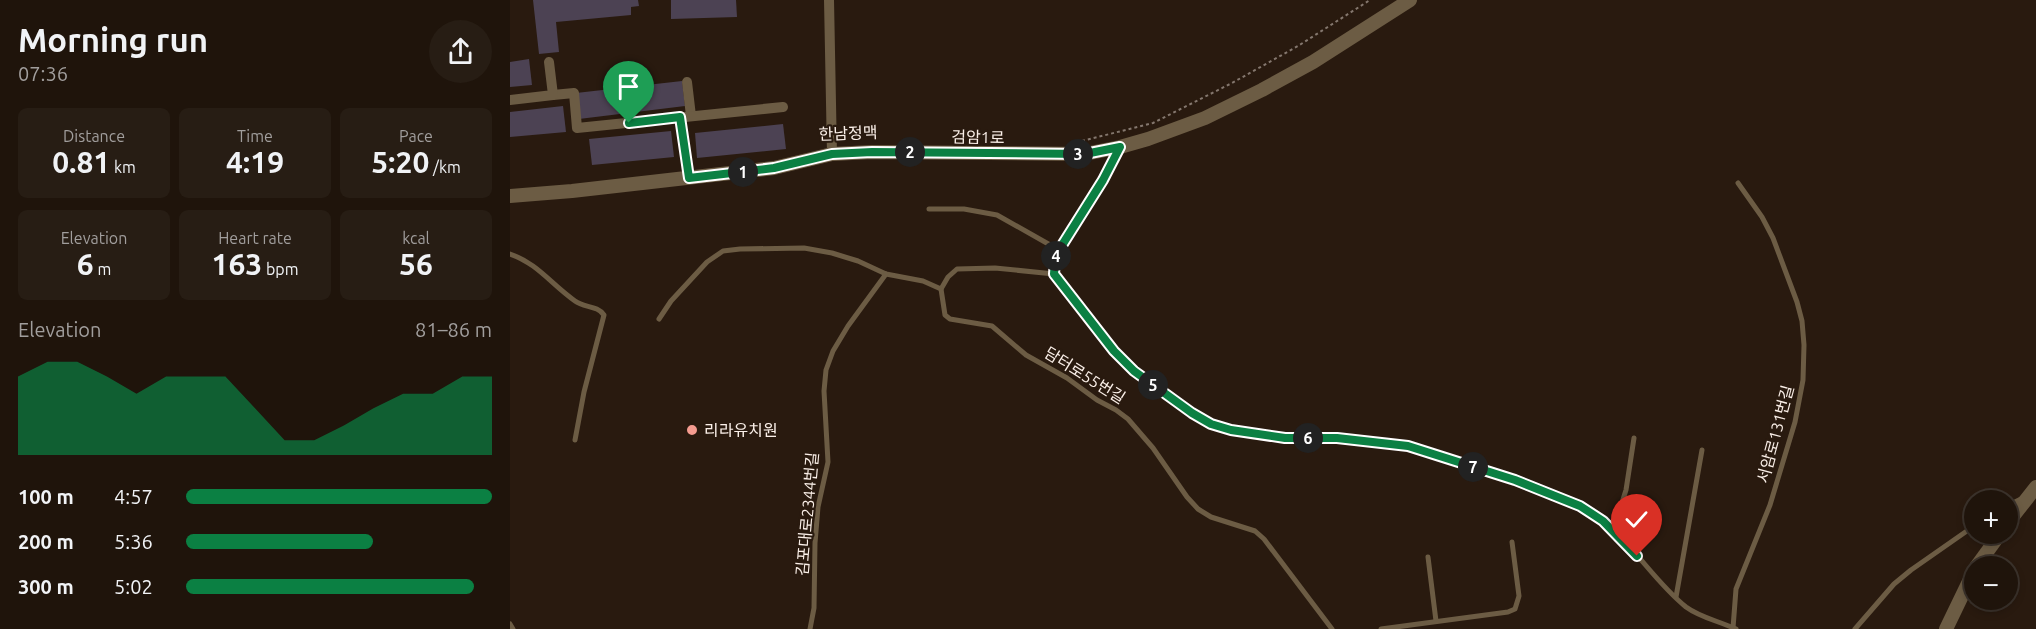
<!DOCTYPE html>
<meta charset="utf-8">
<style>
:root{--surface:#1f140b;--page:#271d14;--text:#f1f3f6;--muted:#a19e9d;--line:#3c332c;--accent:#0b8043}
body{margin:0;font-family:Ubuntu,"Noto Sans KR",sans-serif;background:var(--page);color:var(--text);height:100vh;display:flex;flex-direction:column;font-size:22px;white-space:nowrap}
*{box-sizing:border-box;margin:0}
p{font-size:20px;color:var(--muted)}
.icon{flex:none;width:33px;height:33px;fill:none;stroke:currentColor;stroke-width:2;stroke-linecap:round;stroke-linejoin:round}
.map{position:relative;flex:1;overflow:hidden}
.panel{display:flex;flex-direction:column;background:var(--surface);width:510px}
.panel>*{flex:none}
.buttons{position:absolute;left:1454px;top:490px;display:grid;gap:12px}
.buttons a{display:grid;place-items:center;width:54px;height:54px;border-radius:50%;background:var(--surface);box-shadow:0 3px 9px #0003,0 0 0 2px var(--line);font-size:30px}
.pin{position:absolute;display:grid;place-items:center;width:51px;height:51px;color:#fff;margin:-62px -26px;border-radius:50% 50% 50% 0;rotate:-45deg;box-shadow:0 0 6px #0007}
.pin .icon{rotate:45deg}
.km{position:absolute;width:30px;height:30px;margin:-15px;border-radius:50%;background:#222;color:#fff;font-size:16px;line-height:30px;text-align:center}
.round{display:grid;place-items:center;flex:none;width:63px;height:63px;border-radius:32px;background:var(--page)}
.head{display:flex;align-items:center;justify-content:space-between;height:102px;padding:0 18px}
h1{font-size:33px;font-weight:700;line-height:45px}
.stats{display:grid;grid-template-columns:repeat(3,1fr);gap:9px;height:102px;padding:6px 18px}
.stats div{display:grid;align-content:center;border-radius:9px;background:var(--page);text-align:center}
.stats b{font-size:30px;font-weight:700}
.stats small{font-size:16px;font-weight:400}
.stats p{font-size:16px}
.chart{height:168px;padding:12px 18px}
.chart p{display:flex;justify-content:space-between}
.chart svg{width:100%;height:108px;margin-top:6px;fill:var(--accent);opacity:.7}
ul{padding:0 18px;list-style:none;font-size:20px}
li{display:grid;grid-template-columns:96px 72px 1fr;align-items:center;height:45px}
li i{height:15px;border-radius:8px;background:var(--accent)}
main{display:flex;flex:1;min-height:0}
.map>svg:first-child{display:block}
</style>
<main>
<section class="panel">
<div class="head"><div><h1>Morning run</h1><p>07:36</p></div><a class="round"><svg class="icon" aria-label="share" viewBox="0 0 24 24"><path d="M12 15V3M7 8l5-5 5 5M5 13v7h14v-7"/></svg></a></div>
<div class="stats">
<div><p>Distance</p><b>0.81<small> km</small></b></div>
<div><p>Time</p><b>4:19</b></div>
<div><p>Pace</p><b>5:20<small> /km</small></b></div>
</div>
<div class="stats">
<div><p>Elevation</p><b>6<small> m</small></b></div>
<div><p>Heart rate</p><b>163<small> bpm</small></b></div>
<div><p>kcal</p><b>56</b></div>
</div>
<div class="chart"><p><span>Elevation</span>81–86 m</p>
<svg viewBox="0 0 160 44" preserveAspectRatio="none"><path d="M0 44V12L10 6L20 6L30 12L40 19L50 12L60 12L70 12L80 25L90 38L100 38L110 32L120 25L130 19L140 19L150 12L160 12V44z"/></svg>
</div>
<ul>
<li><b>100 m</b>4:57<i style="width:100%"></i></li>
<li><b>200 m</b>5:36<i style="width:61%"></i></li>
<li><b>300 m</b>5:02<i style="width:94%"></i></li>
</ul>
</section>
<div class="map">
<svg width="1526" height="629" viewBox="0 0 1526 629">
<rect width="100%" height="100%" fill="#291a0f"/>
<g fill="#4c4253">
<path d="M23 0H128L129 6 121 7V15L46 22 49 52 29 54Z"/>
<path d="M161 0H226L227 17 161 19Z"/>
<path d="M19 59 22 85 0 87V62Z"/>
<path d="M172 81 175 106 69 119 66 93Z"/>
<path d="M53 106 56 132 0 137V112Z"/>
<path d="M273 124 276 149 187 158 185 133Z"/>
<path d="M161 131 164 157 82 165 79 139Z"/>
</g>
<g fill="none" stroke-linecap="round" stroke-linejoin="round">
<path stroke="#84776e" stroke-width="2" stroke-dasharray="3 3" stroke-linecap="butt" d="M572 141 643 123 722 83 788 46 860 0"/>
<g stroke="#6c5c44" stroke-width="5">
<path d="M419 209H454L487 215 549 250"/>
<path d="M0 254C27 263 42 285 65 301 74 308 87 305 94 315L74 392 65 440"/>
<path d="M544 274 613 361C633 379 678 414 702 424 722 432 756 437 778 438 818 440 860 437 900 447 922 453 943 461 965 467 1008 481 1058 493 1094 522 1125 547 1145 582 1176 607 1191 618 1209 621 1226 629"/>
<path d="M431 289 438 277 447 269 485 268 544 274 545 260 549 250 593 180 609 150"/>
<path d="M149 319 161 301 197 262 213 251 230 249 294 248 322 253 348 261 376 274 413 281 431 289 435 315 440 319 482 326 516 355 557 378 587 400 606 410 618 419 643 448 677 497 688 509 701 517 745 531 754 539 822 629"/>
<path d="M1497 506 1511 499"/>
<path d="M1103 531 1116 490 1124 438"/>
<path d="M918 557 926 621"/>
<path d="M1166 597 1192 450"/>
<path d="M0 624 3 629"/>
<path d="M1223 628 1226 589 1260 505 1285 422 1293 380 1294 345 1292 321 1287 302 1263 238 1252 217 1228 183"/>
<path d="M300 629 304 608 305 543 308 507 318 462 314 391 316 370 323 351 338 326 376 274"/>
<path d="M871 629 998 612 1005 609 1009 596 1002 542"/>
<path d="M1345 629 1384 584 1401 570 1464 526"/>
</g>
<g stroke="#6c5c44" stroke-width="10">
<path d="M319 0 322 154"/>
<path d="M177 82 181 116"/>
<path d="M43 95 64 93 67 128 273 107"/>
<path d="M0 100 43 95 39 62"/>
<path d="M170 117 179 178"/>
</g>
<g stroke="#6c5c44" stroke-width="14">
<path d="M0 196 62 191 264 168 322 154 362 152 575 154 610 147 638 139 695 118 752 90 803 62 900 0"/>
<path d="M1497 524 1526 487"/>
<path d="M1466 567 1490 534"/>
<path d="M1436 629 1464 571"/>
</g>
</g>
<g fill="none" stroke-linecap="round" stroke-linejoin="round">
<defs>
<path id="route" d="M119 123 170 117 179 178 264 168 322 154 362 152 575 154 610 147 593 180 549 250 545 260 544 274 604 351 624 371 682 413 701 424 721 430 775 438H827L898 446 1005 480 1070 506 1093 521 1127 556"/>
</defs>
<use href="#route" stroke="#fff" stroke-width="12"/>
<use href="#route" stroke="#0b8043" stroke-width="8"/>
</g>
<circle fill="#f59c90" stroke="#291a0f" stroke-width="2" cx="182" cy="430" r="6"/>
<g text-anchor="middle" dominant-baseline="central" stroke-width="4.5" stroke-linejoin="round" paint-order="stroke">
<g font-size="16" fill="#fbf0e9" stroke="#291a0f">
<text transform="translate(338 133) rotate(-2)">한남정맥</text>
<text transform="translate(468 137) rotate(1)">검암1로</text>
<text transform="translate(575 375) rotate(32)">담터로55번길</text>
<text transform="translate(1265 434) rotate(-75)">서암로131번길</text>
<text transform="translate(297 514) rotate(-85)">김포대로2344번길</text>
</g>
<g font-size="16" fill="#fbf0e9" stroke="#291a0f" text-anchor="start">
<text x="194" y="430">리라유치원</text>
</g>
</g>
</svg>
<div class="buttons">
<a>+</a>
<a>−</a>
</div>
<div class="pin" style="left:119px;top:123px;background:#1e9e55"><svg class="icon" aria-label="arrive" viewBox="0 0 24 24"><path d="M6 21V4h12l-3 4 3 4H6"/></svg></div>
<div class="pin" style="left:1127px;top:556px;background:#d93025"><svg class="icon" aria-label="check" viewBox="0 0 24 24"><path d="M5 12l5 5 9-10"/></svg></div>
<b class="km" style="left:233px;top:172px">1</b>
<b class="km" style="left:400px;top:152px">2</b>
<b class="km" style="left:568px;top:154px">3</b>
<b class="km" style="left:546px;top:256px">4</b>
<b class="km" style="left:643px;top:385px">5</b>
<b class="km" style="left:798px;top:438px">6</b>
<b class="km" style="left:963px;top:467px">7</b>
</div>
</main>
